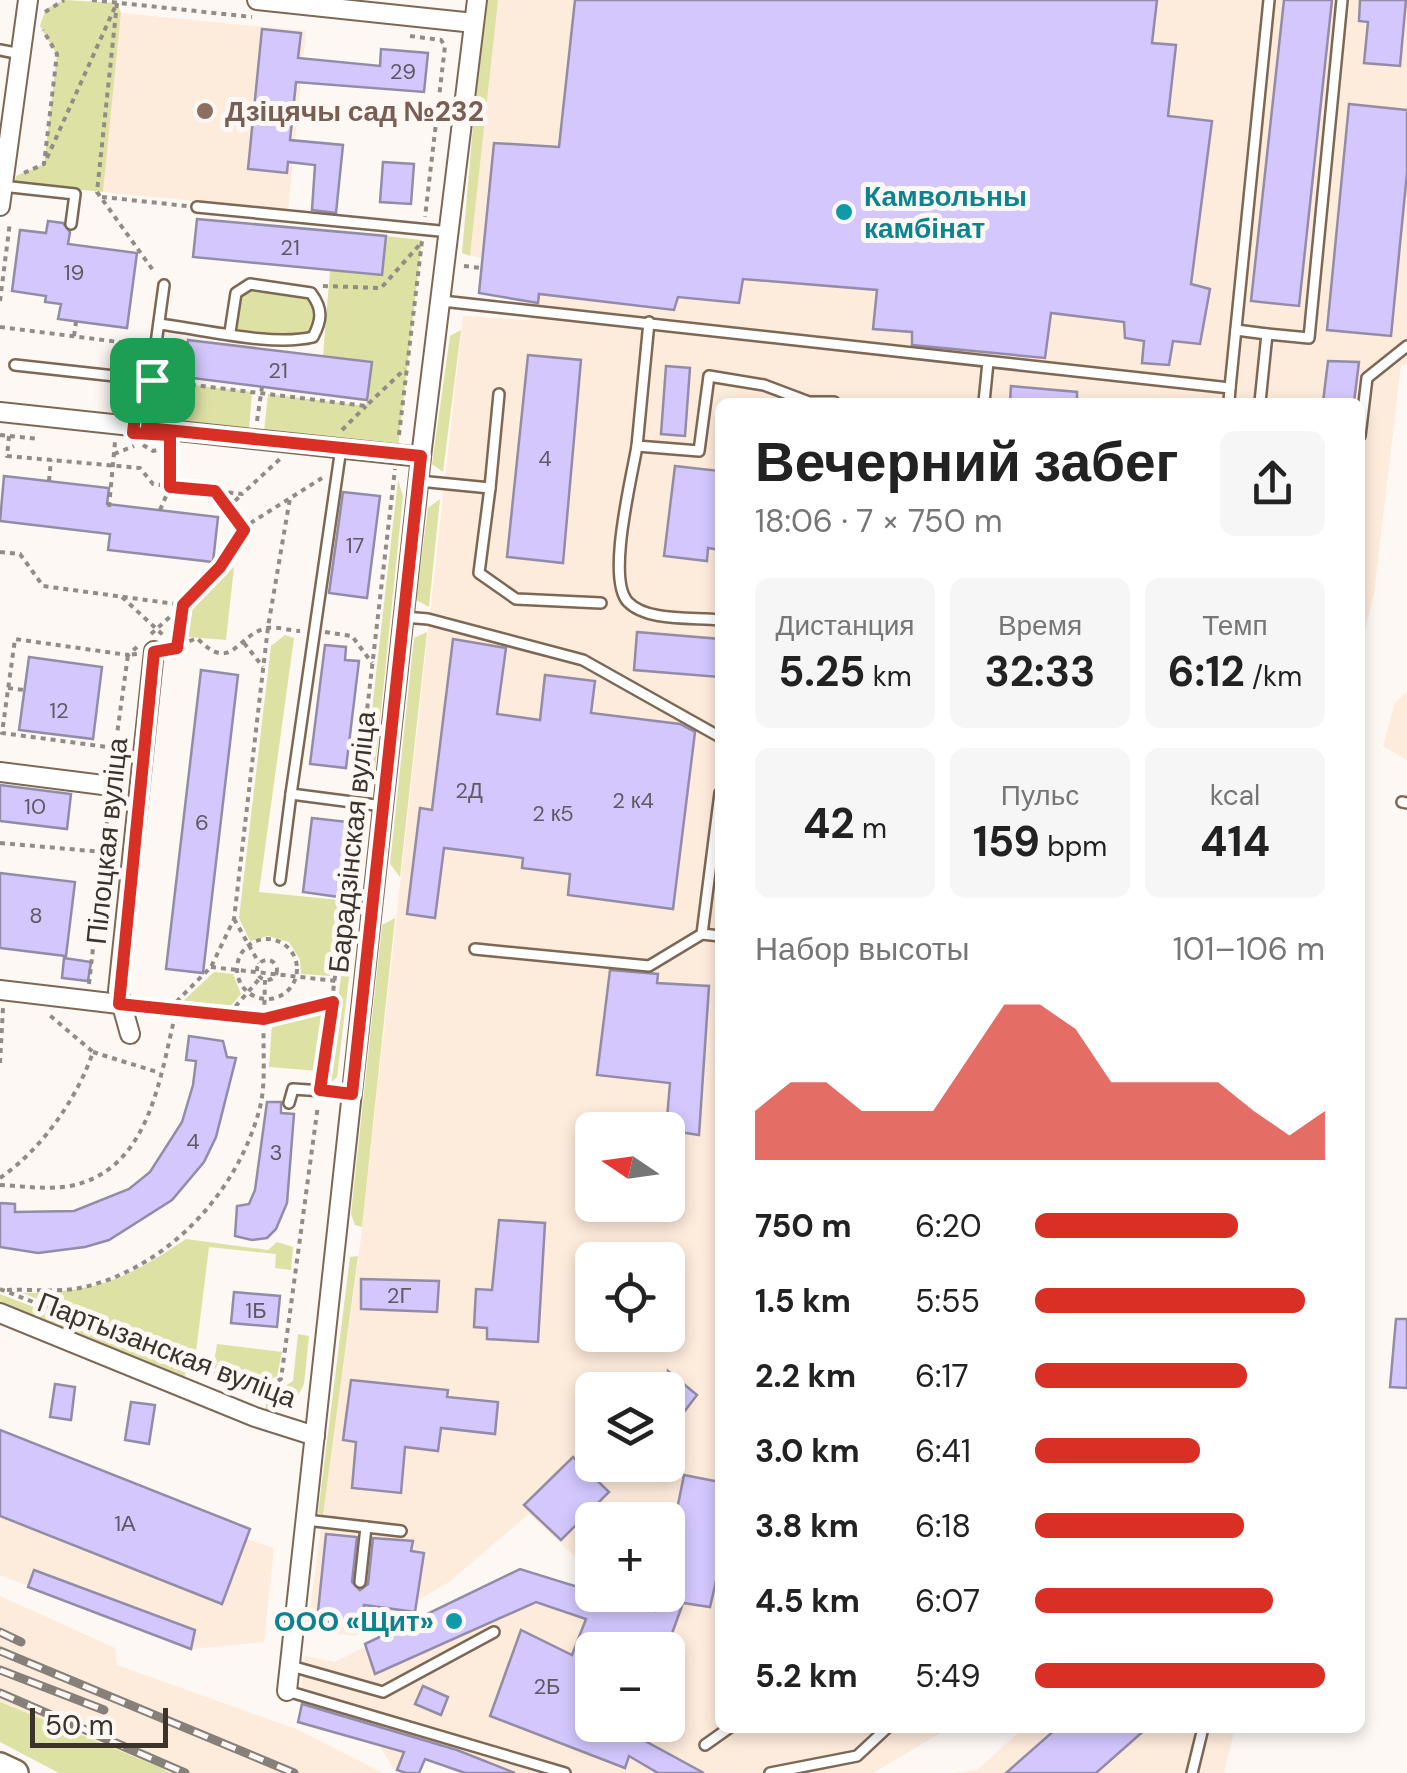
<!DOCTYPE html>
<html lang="ru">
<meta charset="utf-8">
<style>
:root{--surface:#fff;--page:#f6f6f6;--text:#222;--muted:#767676;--accent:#d93025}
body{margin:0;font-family:"DM Sans",sans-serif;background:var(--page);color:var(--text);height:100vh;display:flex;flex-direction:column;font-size:38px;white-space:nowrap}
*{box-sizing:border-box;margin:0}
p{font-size:32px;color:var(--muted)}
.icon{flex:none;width:55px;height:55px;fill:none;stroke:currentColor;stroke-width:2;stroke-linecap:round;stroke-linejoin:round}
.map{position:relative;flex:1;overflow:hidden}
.side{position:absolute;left:715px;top:398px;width:650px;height:1335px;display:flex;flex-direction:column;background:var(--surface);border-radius:15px;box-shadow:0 5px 15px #0003}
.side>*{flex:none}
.needle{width:65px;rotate:283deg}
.fabs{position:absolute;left:575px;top:1112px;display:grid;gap:20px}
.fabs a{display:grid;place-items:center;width:110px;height:110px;border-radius:15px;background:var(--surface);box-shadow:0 5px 15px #0003;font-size:50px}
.scale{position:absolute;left:30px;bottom:25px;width:138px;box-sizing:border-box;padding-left:10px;border:5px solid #3c332b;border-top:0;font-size:28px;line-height:35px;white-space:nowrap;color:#3c332b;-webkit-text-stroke:8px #fdf8f4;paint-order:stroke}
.pin{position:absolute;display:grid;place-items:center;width:85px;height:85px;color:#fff;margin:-42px;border-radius:20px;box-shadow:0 5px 15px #0006}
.round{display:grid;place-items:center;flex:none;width:105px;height:105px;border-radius:15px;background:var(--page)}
.summary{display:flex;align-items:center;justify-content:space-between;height:170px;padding:0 40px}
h1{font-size:55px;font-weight:700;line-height:75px}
.stats{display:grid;grid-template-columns:repeat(3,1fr);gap:15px;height:170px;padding:10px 40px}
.stats div{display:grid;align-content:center;border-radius:15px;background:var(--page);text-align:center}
.stats b{font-size:42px;font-weight:700}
.stats small{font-size:28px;font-weight:400}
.stats p{font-size:28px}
.chart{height:280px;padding:20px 40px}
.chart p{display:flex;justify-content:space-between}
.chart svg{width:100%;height:180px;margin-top:10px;fill:var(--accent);opacity:.7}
ul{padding:0 40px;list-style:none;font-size:32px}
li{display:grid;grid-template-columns:160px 120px 1fr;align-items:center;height:75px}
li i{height:25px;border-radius:12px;background:var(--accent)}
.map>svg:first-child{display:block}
</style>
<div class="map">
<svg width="1407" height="1773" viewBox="0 0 1407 1773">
<rect width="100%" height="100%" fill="#fdf8f4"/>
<g fill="#fdebdb" fill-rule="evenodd">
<path d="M498 0H1407V365H1401L1374 593 1360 652V402H720V1728H949L873 1773H465L425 1759 419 1773H406L393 1768 379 1745 298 1722 305 1656 335 1662 520 1569 592 1590V1595H668V1520H592V1572L529 1514 449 1582 355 1636 307 1630 360 1247 463 316 530 320 531 308 518 306V298L479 293 482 258 470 256ZM592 1130H668V1205H592ZM592 1260H668V1335H592ZM592 1390H668V1465H592ZM592 1650H668V1725H592Z"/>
<path d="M121 13 306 31 288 210 103 192Z"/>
<path d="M1407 692V760L1383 746 1395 703Z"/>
<path d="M0 1430 250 1529 247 1539 274 1548 264 1642 191 1649 0 1575Z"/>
<path d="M0 1596 115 1648 117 1665 296 1729 383 1773H123L0 1725Z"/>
<path d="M1024 1728H1235L1224 1773H954L977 1770Z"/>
</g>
<g fill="#dde1a4">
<path d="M64 0 117 3 121 13 103 192 15 183 16 176 44 164 57 55 40 26 46 9Z"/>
<path d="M484 0H498L470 256 462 253Z"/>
<path d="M386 236 422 240 398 447 264 432 268 394 366 406 372 363 323 356 330 270Z"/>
<path d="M251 289 309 297 317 314 310 333 298 336 234 329 240 296Z"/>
<path d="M461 330 443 472 432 464 450 336Z"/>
<path d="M151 380 252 392 249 430 147 419Z"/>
<path d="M398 480 403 496 374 779 363 789Z"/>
<path d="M440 499 429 607 416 600 428 508Z"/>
<path d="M234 567 226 640 188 637 192 605Z"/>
<path d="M427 632 400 877 390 864 414 638Z"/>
<path d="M285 635 294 638 259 892 339 900 330 976 301 974 300 960 289 942 268 936 250 941 239 918 271 646Z"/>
<path d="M360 817 367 829 337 1077 328 1085Z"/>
<path d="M395 918 362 1227 355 1225 351 1214 382 925Z"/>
<path d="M214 972 233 974 241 994 227 1010 180 1004Z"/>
<path d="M326 1010 318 1071 269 1067 272 1025Z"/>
<path d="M186 1239 268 1250 277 1242 293 1247 291 1270 275 1268 276 1254 209 1247 195 1360 22 1293C97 1292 123 1281 186 1239Z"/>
<path d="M358 1256 323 1515 318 1513 350 1257Z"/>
<path d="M0 1294 188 1367 184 1378 0 1305Z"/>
<path d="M298 1334 309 1336 304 1384 292 1407 265 1412 267 1397 293 1381Z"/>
<path d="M217 1344 282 1352 277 1376 260 1386 213 1368Z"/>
<path d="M0 1702 162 1768 168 1773H59L0 1742Z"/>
</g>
<g fill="#d3c7fd" stroke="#928ca7" stroke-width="2.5">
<path d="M575 0H1157L1152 43 1176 45 1168 116 1212 121 1191 284 1210 289 1200 344 1173 341 1169 365 1142 363 1144 341 1125 338 1124 322 1051 313 1045 358 912 345V332L873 329 877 290 743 279 739 303 678 297 674 310 539 294 538 303 479 293 494 143 559 147Z"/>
<path d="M1284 0H1332L1299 306 1251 301Z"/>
<path d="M1360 0H1406L1400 66 1364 63 1368 22 1359 21Z"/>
<path d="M262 29 301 33 298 58 380 66 381 49 428 53 424 92 296 82 290 140 343 145 336 213 312 210 315 165 288 162 287 173 248 169Z"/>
<path d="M1349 104 1407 110V173L1391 336 1327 330Z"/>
<path d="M383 162 414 164 411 204 380 202Z"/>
<path d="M197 219 386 236 382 275 193 257Z"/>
<path d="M48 221 63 223 70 232 68 244 137 253 127 328 58 319 61 304 45 302 46 296 12 291 20 230 46 233Z"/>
<path d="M188 340 372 362 367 400 184 377Z"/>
<path d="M528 355 581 360 563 563 507 557Z"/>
<path d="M1328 361 1359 362 1354 402H1323Z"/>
<path d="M666 366 690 368 685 436 661 434Z"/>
<path d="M1011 386 1077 392V402H1010Z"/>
<path d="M675 466 720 471V550L708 548 707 561 664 556Z"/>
<path d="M4 476 109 488 107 504 218 517 213 562 108 550 110 534 0 521Z"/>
<path d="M343 492 380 496 367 598 329 593Z"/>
<path d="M637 632 720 639 719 677 634 670Z"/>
<path d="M453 639 506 648 497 714 540 720 545 675 595 681 591 713 680 724 695 732 673 909 568 895 570 874 522 868 523 858 444 848 435 918 407 914 420 808 432 810Z"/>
<path d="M325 645 346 647 345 660 359 661 346 768 310 764Z"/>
<path d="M29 657 102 667 93 739 19 730Z"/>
<path d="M201 670 238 675 203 973 166 969Z"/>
<path d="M0 785 71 794 67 829 0 821Z"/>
<path d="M312 818 348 822 339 897 303 892Z"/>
<path d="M0 873 75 882 66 956 0 948Z"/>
<path d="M64 958 91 962 88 981 62 978Z"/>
<path d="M610 970 658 974 657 983 709 986 699 1135 666 1130 670 1083 597 1075Z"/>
<path d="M189 1036 223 1041 227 1057 236 1058 216 1137 204 1162 172 1200 109 1240 85 1247 38 1253 0 1247V1203L15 1204V1212L74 1211 129 1189 150 1172 182 1122 193 1085 196 1061 186 1060Z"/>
<path d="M267 1102H281V1113L294 1114 287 1203 276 1229 267 1238 252 1240 235 1236 237 1206 249 1204 255 1190Z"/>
<path d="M499 1220 545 1223 538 1342 487 1339V1328L474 1327 476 1289 492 1290Z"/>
<path d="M361 1279 439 1281 437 1312 361 1309Z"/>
<path d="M234 1292 280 1296 277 1327 231 1323Z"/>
<path d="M1396 1319H1407V1388L1390 1387Z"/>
<path d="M668 1371 697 1395 668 1433Z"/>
<path d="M351 1380 448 1390 447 1397 498 1402 495 1434 441 1428 438 1451 405 1447 401 1493 352 1488 356 1442 343 1440Z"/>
<path d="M55 1384 75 1387 71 1420 50 1417Z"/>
<path d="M131 1402 155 1405 149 1444 125 1440Z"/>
<path d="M0 1430 250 1529 222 1604 0 1516Z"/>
<path d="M573 1457 609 1492 561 1540 524 1505Z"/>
<path d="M684 1475 720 1482V1564L710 1607 683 1603 666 1650H592V1725H640L636 1736 704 1773H658L629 1756 625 1768 490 1716 521 1630 572 1655 586 1619 536 1602 375 1674 365 1644 520 1569 655 1611 659 1595H668V1554Z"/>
<path d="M326 1534 357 1537 352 1582 360 1590 368 1584 373 1538 413 1541 411 1551 424 1553 415 1612 364 1605 362 1625 317 1621Z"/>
<path d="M34 1570 195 1630 191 1649 28 1587Z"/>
<path d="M423 1686 448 1697 441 1715 415 1704Z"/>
<path d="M302 1704 457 1750 515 1773H465L425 1759 419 1773H406L397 1770 404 1752 298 1722Z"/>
<path d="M1057 1728H1147L1096 1773H1006Z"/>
</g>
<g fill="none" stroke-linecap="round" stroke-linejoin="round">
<defs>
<g id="service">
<path d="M0 50 21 54"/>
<path d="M2 186 75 194 71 224"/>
<path d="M197 207 450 232"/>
<path d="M442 301 1230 388 1229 402"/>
<path d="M649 322 637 446 699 451 709 376 764 385 809 402H834"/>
<path d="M159 324C202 329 272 347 313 337 322 320 323 309 311 293L250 284 236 293 230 332"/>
<path d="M1236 330 1267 334"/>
<path d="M15 365 151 380 147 428"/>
<path d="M151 380 164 285"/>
<path d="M1230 388 1269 0"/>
<path d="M984 402 988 362"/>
<path d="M1260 402 1267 334 1309 338 1342 0"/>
<path d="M1360 436 1367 378 1407 346"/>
<path d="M637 446C632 477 606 579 628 602 647 622 694 617 720 620"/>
<path d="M341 448 291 794 383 806"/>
<path d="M419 481 490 488 499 394"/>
<path d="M490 488 479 573 516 599 601 603"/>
<path d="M404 617 428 619 583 660 720 737"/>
<path d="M1402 802 1407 803"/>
<path d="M280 880 291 794"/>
<path d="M702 934 720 936"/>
<path d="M475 949 649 966 702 934 720 793"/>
<path d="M289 1103 293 1089 352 1093"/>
<path d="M306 1520 401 1531"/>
<path d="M360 1582 366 1527"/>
<path d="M291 1666 383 1692 494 1632"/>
<path d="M287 1691 565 1773"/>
<path d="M705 1745 729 1728"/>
<path d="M770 1773 857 1756 887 1728"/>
<path d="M1192 1773 1203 1728"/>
</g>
<g id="minor">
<path d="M257 0 474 23"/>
<path d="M0 206 28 0"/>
<path d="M0 412 421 457"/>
<path d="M0 772 111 786"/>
<path d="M0 990 119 1004"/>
<path d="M130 1034 118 991 154 651"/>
<path d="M0 1313 255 1417 315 1436"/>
<path d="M287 1691 421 457 477 0"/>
</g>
<path id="secondary" d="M0 1766 15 1773"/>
</defs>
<use href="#service" stroke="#7d6855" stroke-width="14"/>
<use href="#minor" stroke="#7d6855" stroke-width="22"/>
<use href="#secondary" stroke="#7d6855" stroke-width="30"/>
<g stroke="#938c86" stroke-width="4" stroke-dasharray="5 5" stroke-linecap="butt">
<path d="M92 0 252 17"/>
<path d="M117 3 97 192 155 273"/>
<path d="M45 12 64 0"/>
<path d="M410 36 441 40 445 46 425 217"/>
<path d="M47 158 115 7"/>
<path d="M24 173 44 164 57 54 43 30"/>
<path d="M102 197 187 206"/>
<path d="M464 266 481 268"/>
<path d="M323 286 381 288 422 242"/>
<path d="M0 301 10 222"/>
<path d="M0 327 143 345"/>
<path d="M74 336 76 322"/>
<path d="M161 381 366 406 405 369"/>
<path d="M257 421 262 387"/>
<path d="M342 430 366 406"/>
<path d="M0 435 39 439"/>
<path d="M399 435 422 241"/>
<path d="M9 436 7 456 140 468 153 484 242 494 281 458"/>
<path d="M143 445 153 451 162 449"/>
<path d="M114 454 134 446"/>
<path d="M49 481 51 460"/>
<path d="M215 491 245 530"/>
<path d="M109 507 115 442"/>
<path d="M228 508 242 494"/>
<path d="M160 510 170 487V445"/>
<path d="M0 552 20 554 43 586 183 605"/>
<path d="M122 597 163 635"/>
<path d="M325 632 352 636 372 663"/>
<path d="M151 634 183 605"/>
<path d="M244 643 263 667"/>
<path d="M177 648 183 605 220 567 249 524 322 478"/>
<path d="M171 649 197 638C232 675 237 634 267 628 276 626 291 631 300 631"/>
<path d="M8 688 24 690"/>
<path d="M115 748 2 733 15 639 128 655 137 647"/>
<path d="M112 770 128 655 137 654"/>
<path d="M358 788 395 469"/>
<path d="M0 843 103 852"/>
<path d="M234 919 259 963"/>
<circle cx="267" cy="969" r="30"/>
<circle cx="267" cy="970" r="10"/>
<path d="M211 967 336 981"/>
<path d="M89 984 109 805"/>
<path d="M139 1005 264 1019 265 980"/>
<path d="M229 1014 260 978"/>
<path d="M93 1052 160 1073"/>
<path d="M0 1063 3 1008"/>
<path d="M322 1080 355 817"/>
<path d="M0 1178C41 1150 77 1099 93 1052L47 1013"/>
<path d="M0 1185C22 1186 47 1190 70 1186 147 1171 159 1084 174 1020L171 1007 211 967 234 919 268 627 290 498"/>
<path d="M0 1289 261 1391 281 1379 318 1105"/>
<path d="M7 1290C32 1289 60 1293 84 1287 168 1267 236 1194 259 1111 267 1084 262 1048 264 1019L333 1002"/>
</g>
<use href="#service" stroke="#fff" stroke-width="9"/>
<use href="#minor" stroke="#fff" stroke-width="18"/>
<use href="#secondary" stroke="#fff" stroke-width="25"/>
<defs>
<g id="rail">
<path d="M0 1632 21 1642"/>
<path d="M0 1651 294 1773"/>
<path d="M0 1670 104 1710"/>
<path d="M0 1693 185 1773"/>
</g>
</defs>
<use href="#rail" stroke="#877f79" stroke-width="9"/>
<use href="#rail" stroke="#fdf8f4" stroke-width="5" stroke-dasharray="15" stroke-linecap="butt"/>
</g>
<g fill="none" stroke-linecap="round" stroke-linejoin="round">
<defs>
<path id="route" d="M139 379 152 380 147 428 421 456 352 1094 320 1090 333 1002 264 1019 119 1004 154 652 177 648 183 605 220 567 244 530 215 491 170 487V435L133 433Z"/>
</defs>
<use href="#route" stroke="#fff" stroke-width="20"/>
<use href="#route" stroke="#d93025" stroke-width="12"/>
</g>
<circle fill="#8d6e63" stroke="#fdf8f4" stroke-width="4" cx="205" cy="111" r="10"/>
<g fill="#0f9aa8" stroke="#fdf8f4" stroke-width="4">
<circle cx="844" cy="212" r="10"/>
<circle cx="454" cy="1621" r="10"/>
</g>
<g text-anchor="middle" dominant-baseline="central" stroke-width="10" stroke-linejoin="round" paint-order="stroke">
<g font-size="22" fill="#625860">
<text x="403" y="71">29</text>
<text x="290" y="247">21</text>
<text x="74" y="272">19</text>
<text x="278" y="370">21</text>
<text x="545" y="458">4</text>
<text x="355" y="545">17</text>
<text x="59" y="710">12</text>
<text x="469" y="790">2Д</text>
<text x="633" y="800">2 к4</text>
<text x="35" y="806">10</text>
<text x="553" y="813">2 к5</text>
<text x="202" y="822">6</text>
<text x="36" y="915">8</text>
<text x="193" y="1141">4</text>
<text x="276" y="1152">3</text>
<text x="399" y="1295">2Г</text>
<text x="256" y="1310">1Б</text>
<text x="125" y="1523">1А</text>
<text x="547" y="1686">2Б</text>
</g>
<g font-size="28" font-weight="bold" fill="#785e54" stroke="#fdf8f4" text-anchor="start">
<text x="225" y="111">Дзіцячы сад №232</text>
</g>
<g font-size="28" font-weight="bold" fill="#0d838f" stroke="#fdf8f4" text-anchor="start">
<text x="864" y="196">Камвольны<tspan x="864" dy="32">камбінат</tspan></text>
<text x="434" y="1621" text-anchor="end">ООО «Щит»</text>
</g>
<g font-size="28" fill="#3c332b" stroke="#fdf8f4">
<text transform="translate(107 841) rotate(-84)">Пілоцкая вуліца</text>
<text transform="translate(352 842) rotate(-84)">Барадзінская вуліца</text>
<text transform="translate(167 1350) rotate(21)">Партызанская вуліца</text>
</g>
</g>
</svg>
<div class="fabs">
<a><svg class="needle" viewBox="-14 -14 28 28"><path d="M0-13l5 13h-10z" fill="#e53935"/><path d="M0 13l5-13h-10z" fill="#767676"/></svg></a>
<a><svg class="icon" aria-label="locate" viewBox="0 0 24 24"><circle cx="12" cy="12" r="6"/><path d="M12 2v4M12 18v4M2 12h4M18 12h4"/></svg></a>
<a><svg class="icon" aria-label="layers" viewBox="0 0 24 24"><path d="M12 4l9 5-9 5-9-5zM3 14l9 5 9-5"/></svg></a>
<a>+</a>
<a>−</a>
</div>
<div class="scale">50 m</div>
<div class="pin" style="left:152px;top:380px;background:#1e9e55"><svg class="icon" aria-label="arrive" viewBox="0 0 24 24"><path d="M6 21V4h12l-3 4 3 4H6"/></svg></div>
<section class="side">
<div class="summary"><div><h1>Вечерний забег</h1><p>18:06 · 7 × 750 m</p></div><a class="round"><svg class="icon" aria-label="share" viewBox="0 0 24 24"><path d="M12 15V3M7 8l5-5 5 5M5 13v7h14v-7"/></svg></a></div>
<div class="stats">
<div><p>Дистанция</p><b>5.25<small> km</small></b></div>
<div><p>Время</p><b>32:33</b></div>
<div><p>Темп</p><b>6:12<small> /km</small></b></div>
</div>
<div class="stats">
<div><b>42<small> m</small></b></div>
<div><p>Пульс</p><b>159<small> bpm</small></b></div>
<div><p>kcal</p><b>414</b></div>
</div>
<div class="chart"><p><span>Набор высоты</span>101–106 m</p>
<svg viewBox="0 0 160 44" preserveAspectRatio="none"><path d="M0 44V32L10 25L20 25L30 32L40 32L50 32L60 19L70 6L80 6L90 12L100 25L110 25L120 25L130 25L140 32L150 38L160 32V44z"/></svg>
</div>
<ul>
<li><b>750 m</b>6:20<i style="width:70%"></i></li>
<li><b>1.5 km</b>5:55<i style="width:93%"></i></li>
<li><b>2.2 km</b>6:17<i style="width:73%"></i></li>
<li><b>3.0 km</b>6:41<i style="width:57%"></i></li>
<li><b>3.8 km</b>6:18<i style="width:72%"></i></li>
<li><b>4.5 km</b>6:07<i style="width:82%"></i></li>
<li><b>5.2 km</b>5:49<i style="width:100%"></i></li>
</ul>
</section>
</div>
